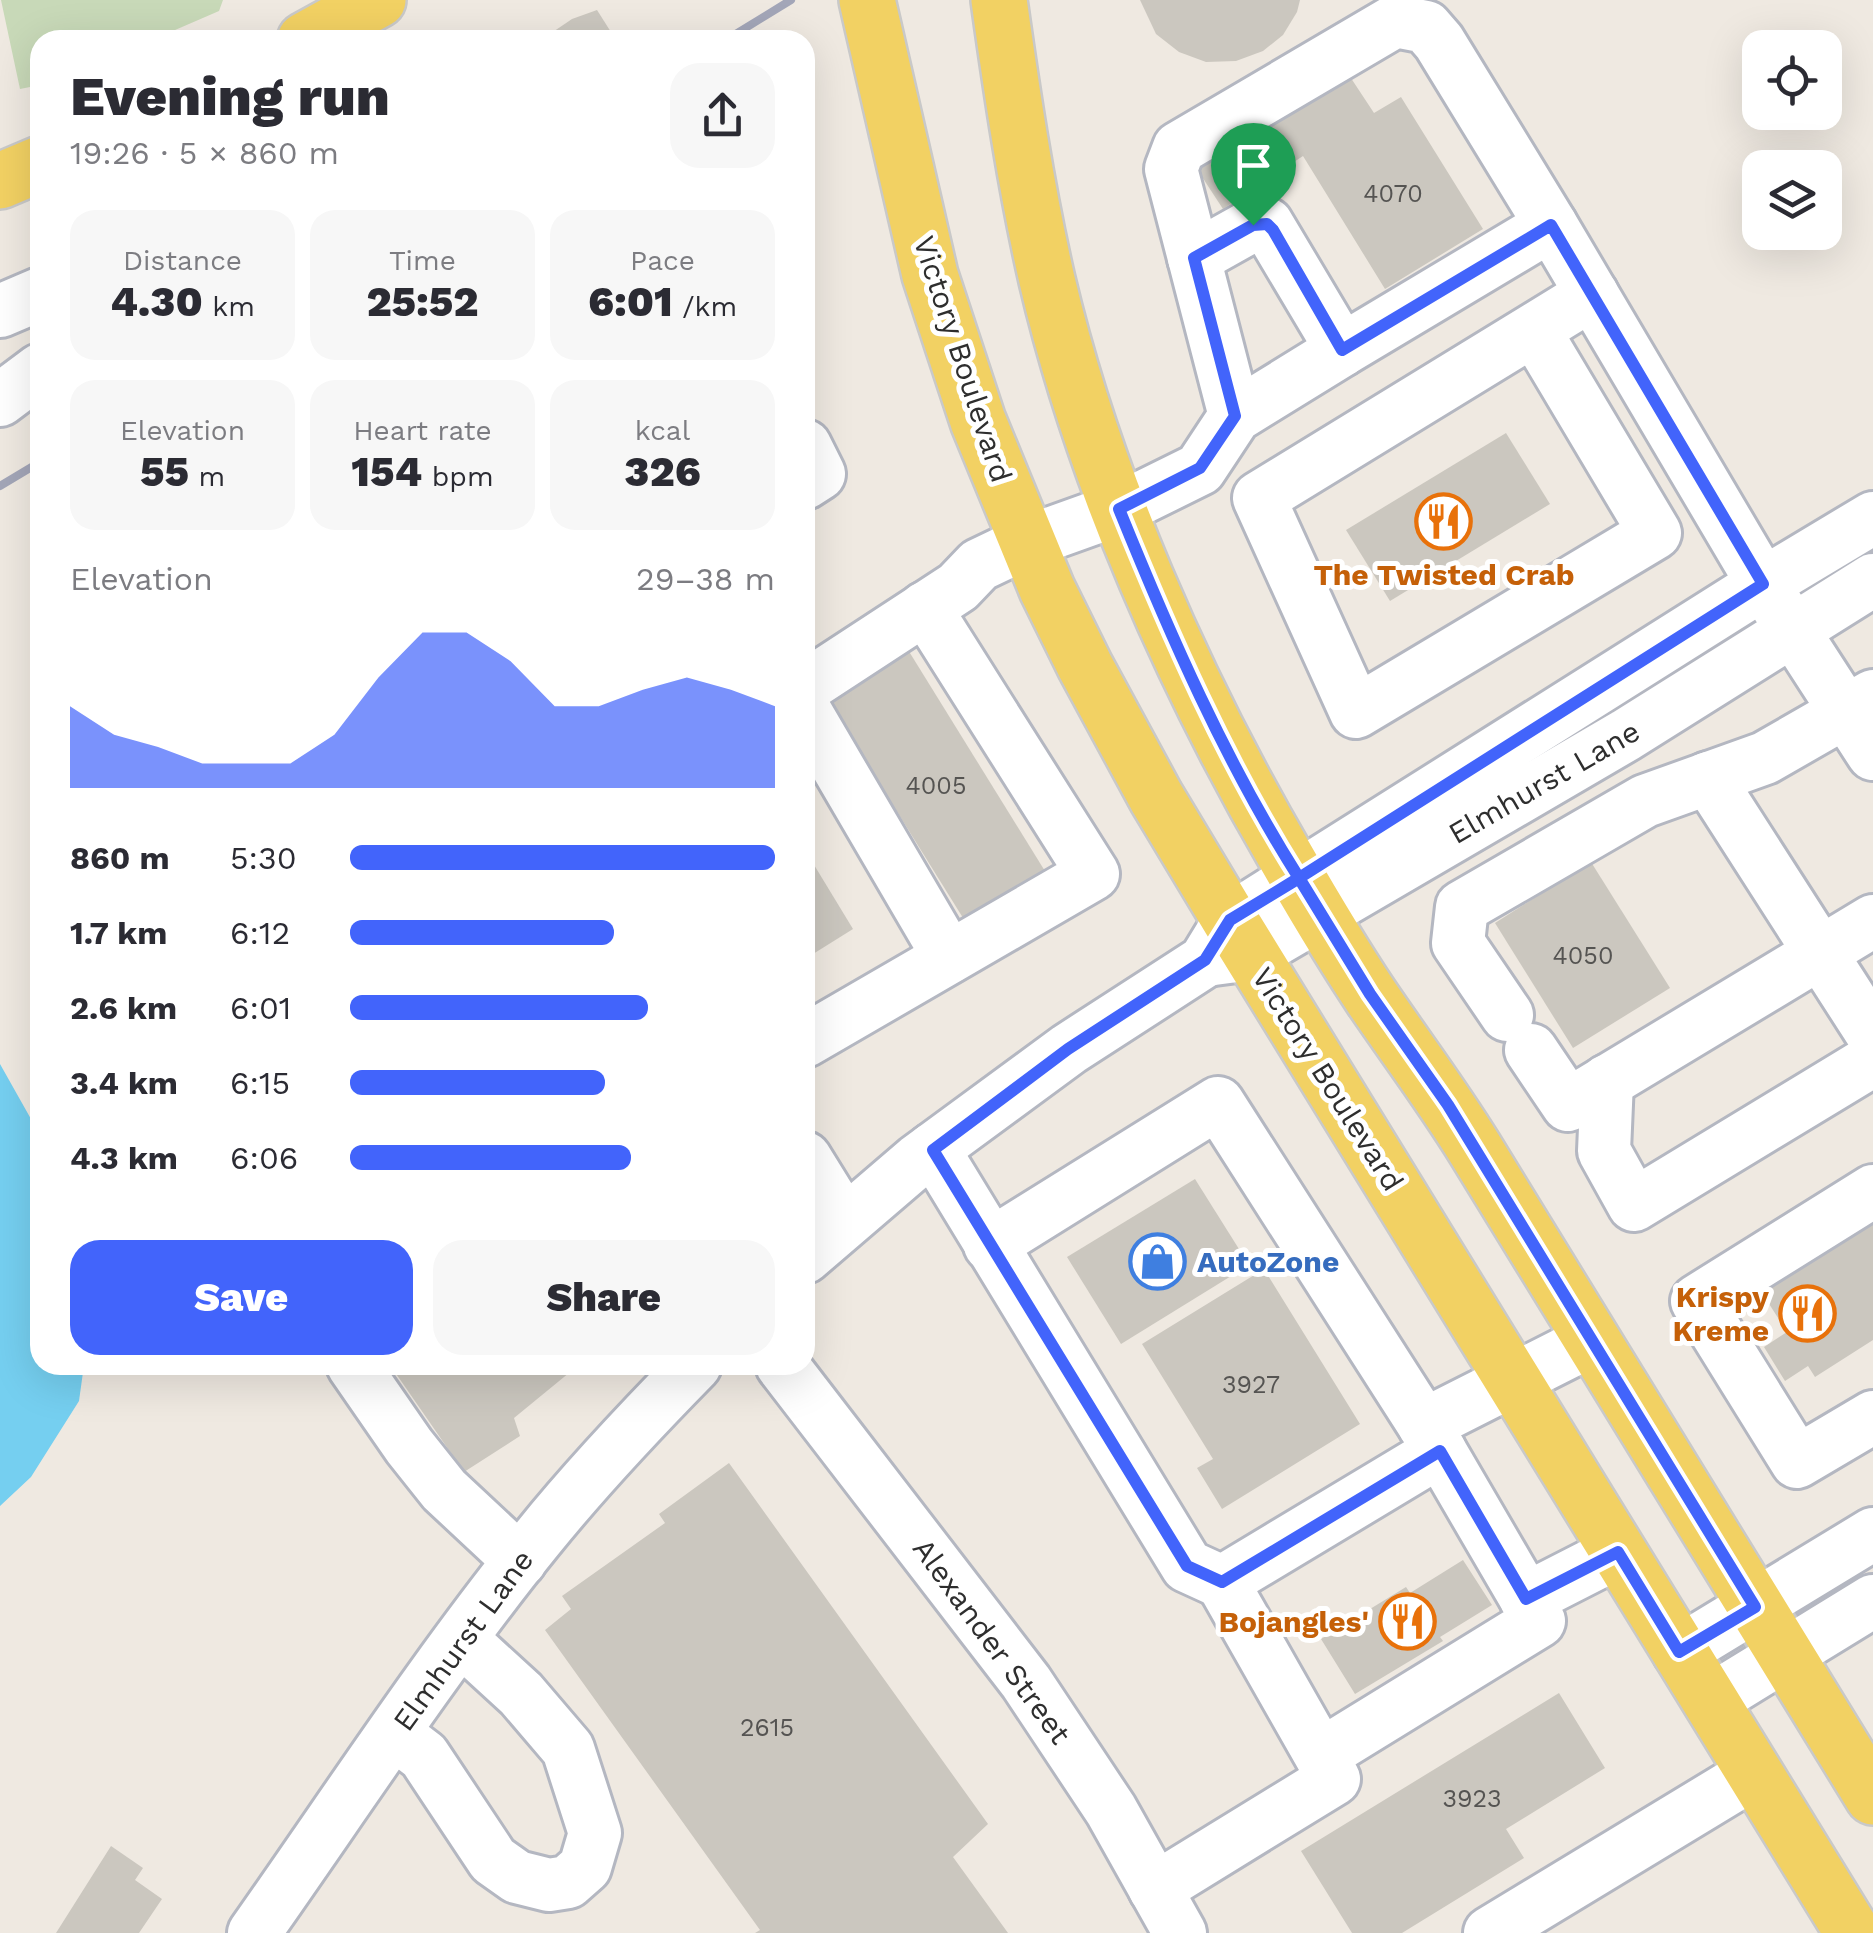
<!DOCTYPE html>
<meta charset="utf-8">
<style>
:root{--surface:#fff;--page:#f7f7f7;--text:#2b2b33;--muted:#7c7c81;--accent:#4264fb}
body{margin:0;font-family:"Work Sans",sans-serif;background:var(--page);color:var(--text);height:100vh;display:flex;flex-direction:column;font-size:38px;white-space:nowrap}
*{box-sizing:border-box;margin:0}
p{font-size:32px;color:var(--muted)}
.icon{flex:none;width:55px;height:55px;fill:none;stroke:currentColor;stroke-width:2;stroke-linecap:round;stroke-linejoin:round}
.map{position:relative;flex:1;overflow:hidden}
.side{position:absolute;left:30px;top:30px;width:785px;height:1345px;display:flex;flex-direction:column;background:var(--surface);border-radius:30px;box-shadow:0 10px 40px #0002}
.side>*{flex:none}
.fabs{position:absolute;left:1742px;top:30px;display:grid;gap:20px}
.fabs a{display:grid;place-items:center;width:100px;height:100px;border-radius:20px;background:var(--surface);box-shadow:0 10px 40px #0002;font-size:50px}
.pin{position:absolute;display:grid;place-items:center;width:85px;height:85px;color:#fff;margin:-102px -42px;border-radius:50% 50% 50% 0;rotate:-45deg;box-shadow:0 0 10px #0007}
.pin .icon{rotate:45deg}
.round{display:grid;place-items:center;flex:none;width:105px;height:105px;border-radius:30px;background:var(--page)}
.head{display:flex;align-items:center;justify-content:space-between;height:170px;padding:0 40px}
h1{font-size:55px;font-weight:800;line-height:75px}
.metrics{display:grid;grid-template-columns:repeat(3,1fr);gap:15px;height:170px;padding:10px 40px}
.metrics div{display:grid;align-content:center;border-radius:25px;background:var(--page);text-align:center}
.metrics b{font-size:42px;font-weight:800}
.metrics small{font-size:28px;font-weight:400}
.metrics p{font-size:28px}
.chart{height:280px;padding:20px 40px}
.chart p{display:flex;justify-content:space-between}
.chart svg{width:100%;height:180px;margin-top:10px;fill:var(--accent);opacity:.7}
.action{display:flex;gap:20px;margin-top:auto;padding:20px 40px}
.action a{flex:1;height:115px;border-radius:30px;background:var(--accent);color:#fff;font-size:40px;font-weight:800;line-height:115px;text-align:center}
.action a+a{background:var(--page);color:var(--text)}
ul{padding:0 40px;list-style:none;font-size:32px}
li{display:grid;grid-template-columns:160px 120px 1fr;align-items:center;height:75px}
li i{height:25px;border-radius:12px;background:var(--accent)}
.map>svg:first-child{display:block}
</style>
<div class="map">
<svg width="1873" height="1933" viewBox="0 0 1873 1933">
<rect width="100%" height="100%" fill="#efe9e1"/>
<path fill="#c8d9b8" d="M1 0H223L219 11 152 40H40V85L20 89Z"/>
<path fill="#75cff0" d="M0 1064 40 1135V1365H84L79 1401 31 1477 0 1506Z"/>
<g fill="#cbc7bf">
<path d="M1140 0H1300L1297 12 1283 35 1263 51 1236 61 1206 62 1179 52 1156 34Z"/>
<path d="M597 10 616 40H541L572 19Z"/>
<path d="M1341 63 1374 113 1401 97 1483 229 1385 289 1303 156 1223 209 1191 160Z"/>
<path d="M1506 433 1550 504 1390 601 1346 530Z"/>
<path d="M905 645 1048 876 968 926 824 694Z"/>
<path d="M805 850 853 929 805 959Z"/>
<path d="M1591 862 1670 988 1573 1048 1495 923Z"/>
<path d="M1195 1179 1249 1265 1121 1344 1067 1257Z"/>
<path d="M1873 1212V1340L1815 1377 1808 1366 1785 1381 1764 1347 1787 1332 1757 1285Z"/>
<path d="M1264 1269 1360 1424 1222 1509 1197 1468 1213 1459 1142 1344Z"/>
<path d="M390 1365H572L575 1368 514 1418 520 1436 464 1472Z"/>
<path d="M729 1463 988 1824 953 1857 1008 1933H755L760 1930 545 1630 571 1609 562 1596 665 1523 659 1514Z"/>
<path d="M1463 1560 1492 1605 1440 1637 1443 1641 1355 1694 1321 1639 1406 1587 1410 1593Z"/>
<path d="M1559 1693 1605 1768 1506 1829 1524 1858 1402 1933H1352L1301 1851Z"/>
<path d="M111 1846 143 1868 135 1880 162 1899 139 1933H56Z"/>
</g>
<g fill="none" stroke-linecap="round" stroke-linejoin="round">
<defs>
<g id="minor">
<path d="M0 311 40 294"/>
<path d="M1534 330 1655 533 1356 712 1259 498 1592 294"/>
<path d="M1342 350 1551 225"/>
<path d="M0 400 40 370"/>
<path d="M1235 416 1171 169 1179 148 1395 21 1426 27 1439 42 1551 225 1763 584 1873 754"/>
<path d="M805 446 819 474 805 483"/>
<path d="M805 687 958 587 979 565 1027 542 1119 509 1200 469 1235 416 1342 350 1267 224 1253 225 1194 258"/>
<path d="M805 711 949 957"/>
<path d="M1708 778 1873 1035"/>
<path d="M1206 960 1251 954 1626 735 1873 580"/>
<path d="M1507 1015 1458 943 1462 907 1645 801 1765 758 1873 696"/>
<path d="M805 1041 1093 874 925 608"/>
<path d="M1531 1050 1568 1105 1873 921"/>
<path d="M1607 1081 1604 1151 1634 1205 1873 1060"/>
<path d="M933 1149 1187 1566 1222 1582 1440 1451 1424 1425 1592 1340"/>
<path d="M805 1158 844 1221"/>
<path d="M1873 1191 1697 1301 1797 1462 1873 1417"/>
<path d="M990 1245 1218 1103 1424 1425"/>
<path d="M805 1257 918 1160 1069 1049 1205 961 1230 920 1763 584 1873 518"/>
<path d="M353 1365 409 1446 444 1490 520 1561"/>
<path d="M782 1365 1026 1682 1111 1810 1180 1933"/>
<path d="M1526 1599 1618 1552"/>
<path d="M1679 1652 1873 1534"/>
<path d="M1710 1701 1873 1601"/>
<path d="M394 1733 424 1756 493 1860 517 1877 549 1885 568 1882 585 1867 595 1833 568 1749 521 1694 461 1639"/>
<path d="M1321 1755 1539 1621 1440 1451"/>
<path d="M1155 1889 1334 1779 1222 1582"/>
<path d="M254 1933C347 1801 435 1665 537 1539 586 1478 640 1421 695 1365"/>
<path d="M1490 1933 1754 1773"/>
</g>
<g id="major">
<path d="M867 0 930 275 978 421 1047 589 1085 666 1156 797 1230 920 1853 1933"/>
<path d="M999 0C1012 93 1026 188 1047 280 1094 480 1184 682 1287 859 1314 906 1342 953 1372 998 1406 1048 1443 1097 1475 1149 1608 1365 1740 1581 1873 1797"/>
<path d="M305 40 378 0"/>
<path d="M0 181 40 164"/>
</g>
</defs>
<use href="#minor" stroke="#b4b7c1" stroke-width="58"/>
<use href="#major" stroke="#c9c9c9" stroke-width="60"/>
<use href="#minor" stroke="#fff" stroke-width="52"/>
<use href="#major" stroke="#f2d163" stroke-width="55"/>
<g stroke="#a3a6b8" stroke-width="8">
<path d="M726 40 791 0"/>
<path d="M0 486 40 462"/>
</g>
</g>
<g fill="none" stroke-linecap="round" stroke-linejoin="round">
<defs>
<path id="route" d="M1253 225 1194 258 1235 416 1200 468 1119 509C1170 635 1226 763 1299 878L1230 920 1205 960 1068 1049 933 1150 1187 1566 1222 1582 1440 1451 1526 1599 1618 1552 1679 1652 1755 1607 1448 1105 1370 994 1299 878 1763 584 1551 225 1342 350 1273 230 1267 224 1253 225"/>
</defs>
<use href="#route" stroke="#fff" stroke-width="20"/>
<use href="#route" stroke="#4264fb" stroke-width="12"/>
</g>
<defs>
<symbol id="restaurant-ring" viewBox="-11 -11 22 22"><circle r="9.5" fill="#fff" stroke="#e8710a" stroke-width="1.5"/><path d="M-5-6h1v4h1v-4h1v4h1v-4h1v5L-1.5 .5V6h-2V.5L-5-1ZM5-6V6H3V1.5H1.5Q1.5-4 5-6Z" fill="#e8710a"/></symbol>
<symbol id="shop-ring" viewBox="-11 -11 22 22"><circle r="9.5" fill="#fff" stroke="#3f7fe0" stroke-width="1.5"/><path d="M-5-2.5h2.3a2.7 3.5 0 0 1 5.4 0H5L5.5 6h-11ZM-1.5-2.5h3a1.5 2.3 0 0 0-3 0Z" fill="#3f7fe0"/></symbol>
</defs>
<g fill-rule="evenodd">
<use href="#restaurant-ring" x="1412" y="490" width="63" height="63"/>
<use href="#shop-ring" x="1126" y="1230" width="63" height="63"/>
<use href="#restaurant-ring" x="1776" y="1282" width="63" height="63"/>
<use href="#restaurant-ring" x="1376" y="1590" width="63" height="63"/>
</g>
<g text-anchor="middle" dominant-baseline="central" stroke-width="10" stroke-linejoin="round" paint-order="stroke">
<g font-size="25" fill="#555452">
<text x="1393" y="193">4070</text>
<text x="936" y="785">4005</text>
<text x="1583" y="955">4050</text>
<text x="1251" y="1384">3927</text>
<text x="767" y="1727">2615</text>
<text x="1472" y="1798">3923</text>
</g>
<g font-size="30" fill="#2e2e2e" stroke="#fff">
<text transform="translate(963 359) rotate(72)">Victory Boulevard</text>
<text transform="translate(1544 782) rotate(-30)">Elmhurst Lane</text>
<text transform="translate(1328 1079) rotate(58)">Victory Boulevard</text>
<text transform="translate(463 1640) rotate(-54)">Elmhurst Lane</text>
<text transform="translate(992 1641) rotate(54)">Alexander Street</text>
</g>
<g font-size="30" font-weight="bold" fill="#c56008" stroke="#fff" text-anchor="end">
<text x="1444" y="574" text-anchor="middle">The Twisted Crab</text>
<text x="1769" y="1296">Krispy<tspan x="1769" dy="34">Kreme</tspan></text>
<text x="1369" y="1621">Bojangles'</text>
</g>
<g font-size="30" font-weight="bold" fill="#366cbe" stroke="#fff" text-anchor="start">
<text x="1197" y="1261">AutoZone</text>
</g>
</g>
</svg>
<div class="fabs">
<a><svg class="icon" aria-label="locate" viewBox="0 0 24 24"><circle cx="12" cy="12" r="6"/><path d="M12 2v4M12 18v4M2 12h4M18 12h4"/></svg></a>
<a><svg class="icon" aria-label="layers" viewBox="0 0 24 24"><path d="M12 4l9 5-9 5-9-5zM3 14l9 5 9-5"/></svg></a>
</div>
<div class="pin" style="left:1253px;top:225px;background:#1e9e55"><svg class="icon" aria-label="arrive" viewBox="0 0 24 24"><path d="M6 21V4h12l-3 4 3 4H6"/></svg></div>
<section class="side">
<div class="head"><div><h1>Evening run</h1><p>19:26 · 5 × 860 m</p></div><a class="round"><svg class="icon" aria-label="share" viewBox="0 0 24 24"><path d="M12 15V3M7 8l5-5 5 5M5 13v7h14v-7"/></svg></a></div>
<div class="metrics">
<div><p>Distance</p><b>4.30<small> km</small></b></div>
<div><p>Time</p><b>25:52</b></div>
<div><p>Pace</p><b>6:01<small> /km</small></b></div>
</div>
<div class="metrics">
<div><p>Elevation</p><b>55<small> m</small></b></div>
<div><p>Heart rate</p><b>154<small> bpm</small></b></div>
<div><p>kcal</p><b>326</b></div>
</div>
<div class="chart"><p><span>Elevation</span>29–38 m</p>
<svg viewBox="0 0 160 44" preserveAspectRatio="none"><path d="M0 44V24L10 31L20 34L30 38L40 38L50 38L60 31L70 17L80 6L90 6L100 13L110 24L120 24L130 20L140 17L150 20L160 24V44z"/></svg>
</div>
<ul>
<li><b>860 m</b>5:30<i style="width:100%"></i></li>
<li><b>1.7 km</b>6:12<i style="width:62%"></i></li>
<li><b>2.6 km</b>6:01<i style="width:70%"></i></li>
<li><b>3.4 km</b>6:15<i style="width:60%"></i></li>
<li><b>4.3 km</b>6:06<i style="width:66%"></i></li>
</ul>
<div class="action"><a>Save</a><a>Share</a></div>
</section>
</div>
